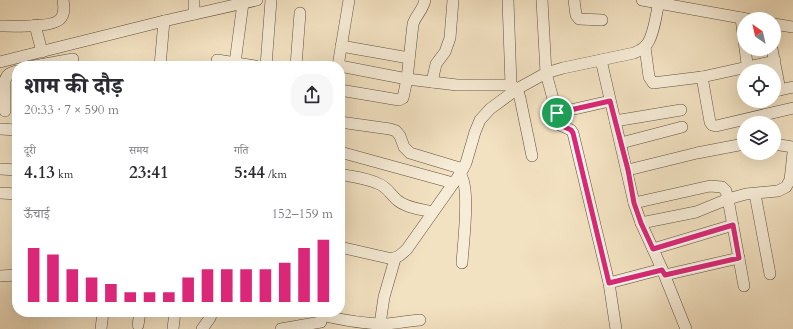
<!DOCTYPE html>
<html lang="hi">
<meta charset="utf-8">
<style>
:root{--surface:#fff;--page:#f7f7f7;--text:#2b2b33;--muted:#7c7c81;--accent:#db2777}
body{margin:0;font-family:Cardo,"Noto Serif Devanagari",serif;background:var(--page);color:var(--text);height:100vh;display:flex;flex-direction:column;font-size:15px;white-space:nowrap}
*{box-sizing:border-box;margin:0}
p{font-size:13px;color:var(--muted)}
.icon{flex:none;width:22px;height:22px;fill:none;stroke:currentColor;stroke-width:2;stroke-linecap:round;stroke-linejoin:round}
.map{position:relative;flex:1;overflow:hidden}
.details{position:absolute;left:12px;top:61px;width:333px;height:256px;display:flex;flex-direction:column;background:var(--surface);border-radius:16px;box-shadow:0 4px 16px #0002}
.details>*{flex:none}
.needle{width:26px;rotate:326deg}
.fabs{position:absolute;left:737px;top:12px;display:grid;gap:8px}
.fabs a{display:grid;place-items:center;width:44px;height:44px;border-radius:50%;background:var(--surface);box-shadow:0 4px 16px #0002;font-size:20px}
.pin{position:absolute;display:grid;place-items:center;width:34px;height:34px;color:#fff;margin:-17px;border:2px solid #fff;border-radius:50%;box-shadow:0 1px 4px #0007}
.round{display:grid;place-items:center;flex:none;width:42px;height:42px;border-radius:16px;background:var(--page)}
.headline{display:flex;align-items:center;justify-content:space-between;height:68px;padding:0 12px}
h1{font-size:22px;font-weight:800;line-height:30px}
.metrics{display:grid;grid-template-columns:repeat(3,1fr);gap:6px;height:68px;padding:4px 12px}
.metrics div{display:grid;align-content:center}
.metrics b{font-size:17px;font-weight:800}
.metrics small{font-size:11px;font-weight:400}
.metrics p{font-size:11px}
.chart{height:112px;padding:8px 12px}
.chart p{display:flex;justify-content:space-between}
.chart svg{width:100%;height:72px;margin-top:4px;stroke:var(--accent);stroke-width:6}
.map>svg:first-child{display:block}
</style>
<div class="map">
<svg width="793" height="329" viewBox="0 0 793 329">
<rect width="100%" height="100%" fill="#f3e2c2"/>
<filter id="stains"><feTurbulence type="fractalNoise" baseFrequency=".005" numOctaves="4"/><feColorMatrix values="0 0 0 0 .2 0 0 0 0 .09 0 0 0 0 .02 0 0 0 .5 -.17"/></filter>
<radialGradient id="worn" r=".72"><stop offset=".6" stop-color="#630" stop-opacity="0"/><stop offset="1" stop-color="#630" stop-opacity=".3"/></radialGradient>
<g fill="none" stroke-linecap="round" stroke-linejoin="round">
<defs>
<g id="minor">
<path d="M508 0 511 85"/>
<path d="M542 0 546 73 560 125 571 130 573 133 609 283 616 329"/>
<path d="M574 0 576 15 579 19 602 20"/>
<path d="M642 0 747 19"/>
<path d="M194 14V0"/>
<path d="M741 18 748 71"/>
<path d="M774 24 793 27"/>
<path d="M35 25 42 52"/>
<path d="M0 26C12 26 55 28 61 18 65 13 64 6 63 0"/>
<path d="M341 46 409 58"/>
<path d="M645 47 649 77 653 83 702 77 775 61"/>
<path d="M772 49 780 90"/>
<path d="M217 60 255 66"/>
<path d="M601 60 634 203 641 223 662 269 686 329"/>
<path d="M0 62 164 21 257 0"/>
<path d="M235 63 243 3"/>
<path d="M34 66 73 59"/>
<path d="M160 66 164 21"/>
<path d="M266 66 271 0"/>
<path d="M296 66 300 13"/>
<path d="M338 66 349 0"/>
<path d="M340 66 407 79 457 85H511L517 89 520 98 532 156"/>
<path d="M702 77 710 122 712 125 716 126 793 108"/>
<path d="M432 82 436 64 445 52 450 38 453 0"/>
<path d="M340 90 399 100 403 98 407 79 413 24C416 15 423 10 425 0"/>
<path d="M775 91 793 87"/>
<path d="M5 111V80C7 74 11 72 17 71"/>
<path d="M557 113 610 101"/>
<path d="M615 121 681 110"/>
<path d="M340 122 390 129 396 131 400 136 404 147 410 153 463 169"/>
<path d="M0 129 17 130"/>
<path d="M621 143 682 127"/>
<path d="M774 144 793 147"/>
<path d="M340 152 453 183"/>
<path d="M0 169 17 170"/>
<path d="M628 170 697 153 744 144"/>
<path d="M340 174C353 177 367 178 379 184 387 187 391 195 397 200 406 208 421 209 432 212"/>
<path d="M460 174C471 186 463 245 462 263"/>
<path d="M0 193 17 194"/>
<path d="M755 194 770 274"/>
<path d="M634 203 710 186 722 187 726 191 728 199 744 286"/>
<path d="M641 223 696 212 728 199 746 194 778 191 786 187 790 180 793 153"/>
<path d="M340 247 388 258C397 259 401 255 407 249L460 174 466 163 475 132 480 120 490 109 517 89 546 73 563 68 634 53C639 51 644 48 647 44 654 35 657 11 659 0"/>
<path d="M653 249 733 225"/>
<path d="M665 275 739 258"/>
<path d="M0 276 17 275"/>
<path d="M609 283 662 269"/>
<path d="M321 315C342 320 364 324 386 324 397 323 409 321 420 320"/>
<path d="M380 324 384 297 395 259"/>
<path d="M138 325 140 312"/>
<path d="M101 329 103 312"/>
<path d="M173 329 175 312"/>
<path d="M202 329 210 318 212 312"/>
<path d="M281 329 321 322"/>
</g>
</defs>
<use href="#minor" stroke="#615240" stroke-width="12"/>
<use href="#minor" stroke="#f7ecd7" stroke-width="11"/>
</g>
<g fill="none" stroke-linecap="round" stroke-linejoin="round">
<defs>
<path id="route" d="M610 101 628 170 634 203 641 223 653 249 733 225 739 258 665 275 662 270 609 283 573 133 571 130 560 125 557 113Z"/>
</defs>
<use href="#route" stroke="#fff" stroke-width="8"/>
<use href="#route" stroke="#db2777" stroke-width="5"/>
</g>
<rect width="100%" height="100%" filter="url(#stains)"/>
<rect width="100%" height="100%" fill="url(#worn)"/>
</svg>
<div class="fabs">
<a><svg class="needle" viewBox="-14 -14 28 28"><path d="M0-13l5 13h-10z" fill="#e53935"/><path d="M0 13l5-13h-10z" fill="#7c7c81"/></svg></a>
<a><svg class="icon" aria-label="locate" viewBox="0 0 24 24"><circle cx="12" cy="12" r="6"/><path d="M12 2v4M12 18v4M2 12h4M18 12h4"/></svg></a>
<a><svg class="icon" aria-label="layers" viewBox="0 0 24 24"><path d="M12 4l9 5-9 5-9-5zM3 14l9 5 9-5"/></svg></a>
</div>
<div class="pin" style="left:557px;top:113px;background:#1e9e55"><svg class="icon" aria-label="arrive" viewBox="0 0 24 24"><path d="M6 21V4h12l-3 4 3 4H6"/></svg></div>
<section class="details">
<div class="headline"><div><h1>शाम की दौड़</h1><p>20:33 · 7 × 590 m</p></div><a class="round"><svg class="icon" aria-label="share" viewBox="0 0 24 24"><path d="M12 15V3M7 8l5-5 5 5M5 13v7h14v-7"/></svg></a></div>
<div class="metrics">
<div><p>दूरी</p><b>4.13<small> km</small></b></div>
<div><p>समय</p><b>23:41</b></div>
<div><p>गति</p><b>5:44<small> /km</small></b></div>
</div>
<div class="chart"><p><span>ऊँचाई</span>152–159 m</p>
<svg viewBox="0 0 160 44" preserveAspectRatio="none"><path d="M5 44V11M15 44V15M25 44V24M35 44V29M45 44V33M55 44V38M65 44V38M75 44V38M85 44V29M95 44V24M105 44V24M115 44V24M125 44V24M135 44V20M145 44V11M155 44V6"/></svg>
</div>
</section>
</div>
